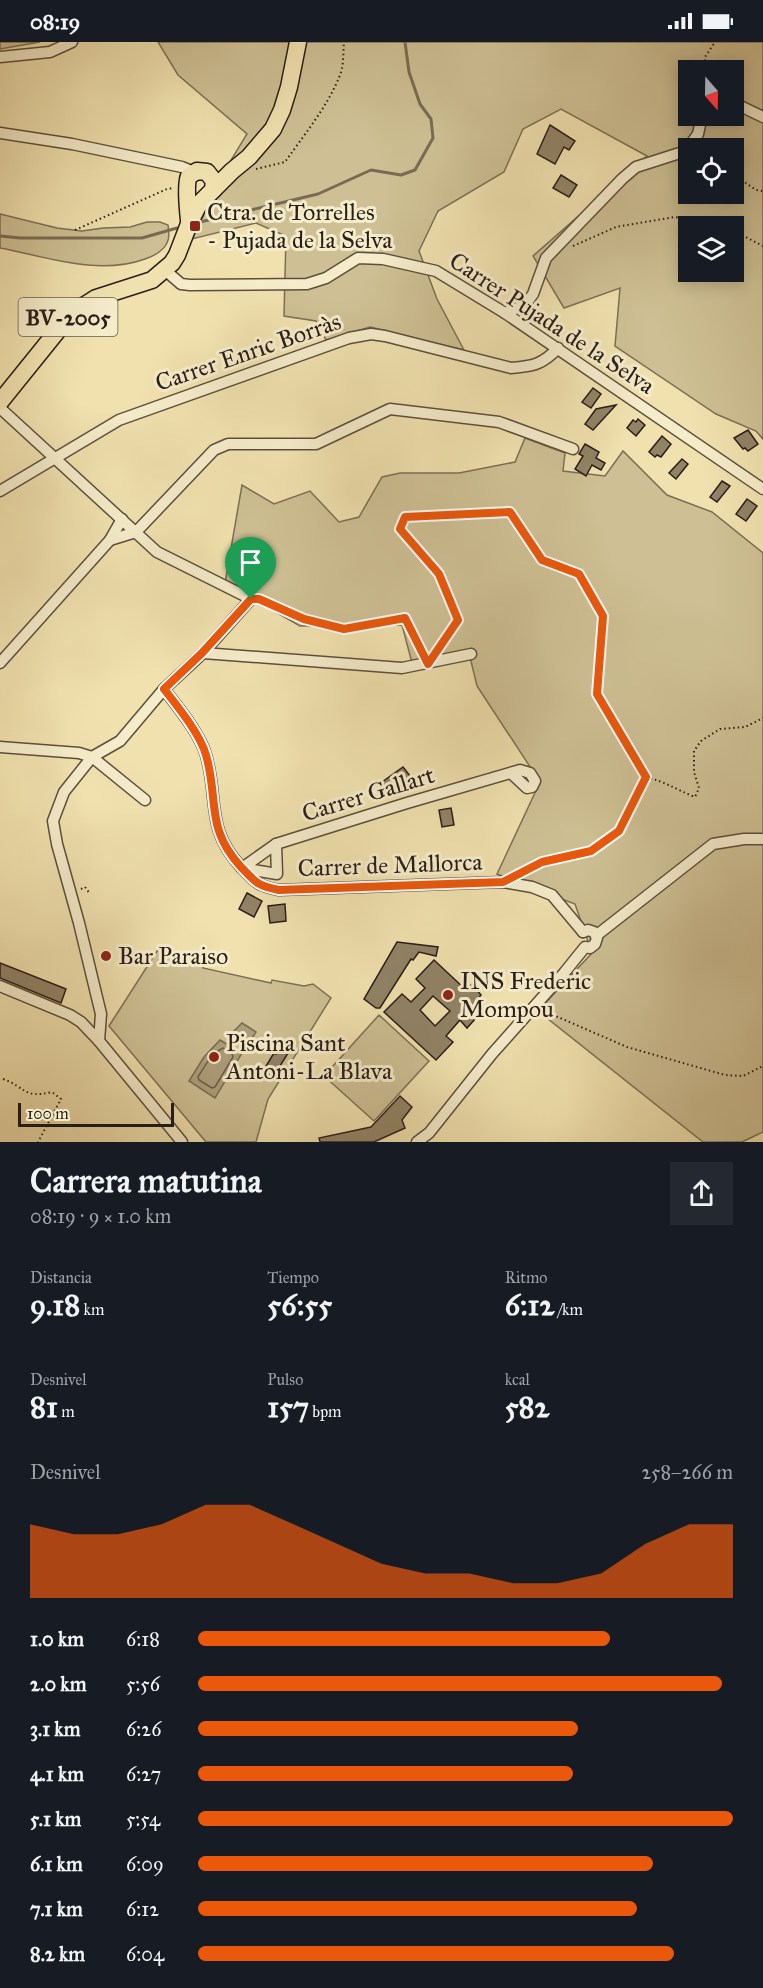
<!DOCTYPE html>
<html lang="es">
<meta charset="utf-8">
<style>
:root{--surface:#171b24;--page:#242831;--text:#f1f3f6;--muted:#9ea1a6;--accent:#ea580c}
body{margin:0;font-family:"IM FELL Great Primer",serif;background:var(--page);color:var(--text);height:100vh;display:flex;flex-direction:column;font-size:22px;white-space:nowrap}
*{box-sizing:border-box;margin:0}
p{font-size:20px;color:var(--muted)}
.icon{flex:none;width:33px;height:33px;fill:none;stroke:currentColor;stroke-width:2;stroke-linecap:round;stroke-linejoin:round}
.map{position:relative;height:1100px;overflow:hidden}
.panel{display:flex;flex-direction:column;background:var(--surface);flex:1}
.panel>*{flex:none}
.needle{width:39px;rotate:160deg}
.tools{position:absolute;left:678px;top:18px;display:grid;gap:12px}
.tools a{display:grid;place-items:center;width:66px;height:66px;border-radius:0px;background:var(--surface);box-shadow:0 3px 15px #0003;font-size:30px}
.scale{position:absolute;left:18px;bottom:15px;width:156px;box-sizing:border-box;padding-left:6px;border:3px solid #2a1e18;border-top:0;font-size:16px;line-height:21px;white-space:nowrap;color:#2a1e18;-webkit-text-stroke:4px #f5ecca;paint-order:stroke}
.pin{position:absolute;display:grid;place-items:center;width:51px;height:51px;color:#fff;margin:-62px -26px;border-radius:50% 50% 50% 0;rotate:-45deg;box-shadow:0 0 6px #0007}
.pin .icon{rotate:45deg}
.round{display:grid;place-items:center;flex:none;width:63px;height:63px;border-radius:0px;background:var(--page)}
.headline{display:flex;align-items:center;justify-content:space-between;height:102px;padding:0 30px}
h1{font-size:33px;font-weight:700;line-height:45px}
.stats{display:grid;grid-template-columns:repeat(3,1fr);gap:9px;height:102px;padding:6px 30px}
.stats div{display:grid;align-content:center}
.stats b{font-size:30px;font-weight:700}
.stats small{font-size:16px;font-weight:400}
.stats p{font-size:16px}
.chart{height:168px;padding:12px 30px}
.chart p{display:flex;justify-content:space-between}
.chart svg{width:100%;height:108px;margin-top:6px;fill:var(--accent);opacity:.7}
ul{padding:0 30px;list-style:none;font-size:20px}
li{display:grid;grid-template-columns:96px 72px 1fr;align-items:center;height:45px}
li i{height:15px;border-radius:8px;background:var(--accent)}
.status{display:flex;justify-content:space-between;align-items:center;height:42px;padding:0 30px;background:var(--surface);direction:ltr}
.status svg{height:16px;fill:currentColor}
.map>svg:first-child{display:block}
</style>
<div class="status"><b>08:19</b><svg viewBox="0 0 49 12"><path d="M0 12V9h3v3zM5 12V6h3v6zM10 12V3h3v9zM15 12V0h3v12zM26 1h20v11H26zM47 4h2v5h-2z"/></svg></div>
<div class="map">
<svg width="763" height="1100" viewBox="0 0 763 1100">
<rect width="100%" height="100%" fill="#f0e1ae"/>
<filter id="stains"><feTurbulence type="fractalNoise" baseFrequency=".00333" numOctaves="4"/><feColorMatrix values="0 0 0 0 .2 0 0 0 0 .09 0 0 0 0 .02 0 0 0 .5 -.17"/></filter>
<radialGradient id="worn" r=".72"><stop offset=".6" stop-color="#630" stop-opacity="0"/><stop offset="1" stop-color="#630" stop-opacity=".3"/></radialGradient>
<g fill="#cec094" stroke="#7c6f56" stroke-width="1.5" fill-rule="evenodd">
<path d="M0 0H40L0 7Z"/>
<path d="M158 0H763V397L756 389 716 372 615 304 620 246 564 266 533 214 647 114 561 67 523 87 504 130 438 169 419 209 437 257 464 308 370 285 326 298 316 279 284 274 286 194 256 181 192 197 228 123 247 92 178 33ZM688 28H734V74H688ZM688 106H734V152H688ZM688 184H734V230H688Z"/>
<path d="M0 172 57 186 82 189 103 186 130 185 147 180H160L168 183C169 189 170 196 167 201 163 209 154 214 145 217 99 234 47 215 0 206Z"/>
<path d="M525 396 565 411 563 429 605 434 623 409 667 453 712 470 763 511V1090L742 1100H703L538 969 592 911 575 862 497 832 540 740 477 644 469 611 412 621 402 583 300 584 225 541 242 443 274 462 310 449 339 480 359 475 382 435 400 431H459L515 420Z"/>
<path d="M159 906 180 916 203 921V926L271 941 272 938 304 944 313 942 331 956 268 1057 256 1100H206L109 984Z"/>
<path d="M379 973 429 1019 374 1079 324 1034Z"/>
</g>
<g fill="#ad9f7b" stroke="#796b53" stroke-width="1.5">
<path d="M242 981 256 990 246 1006 228 995Z"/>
<path d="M220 998 242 1011 215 1056 189 1039 204 1015Z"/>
</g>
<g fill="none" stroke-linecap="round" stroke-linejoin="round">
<path stroke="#6c5e4a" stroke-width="1.5" d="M223 1006 232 1012 233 1015 215 1045 212 1046 199 1038 198 1035C204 1025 212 1011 223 1006Z"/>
<g stroke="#796b53" stroke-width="3">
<path d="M196 181 318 152 371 128 401 133 415 128 433 96 431 77 420 62 409 30 405 0"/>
<path d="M0 194 20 196H142L177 186"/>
</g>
</g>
<g fill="#918366" stroke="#2a1e18" stroke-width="1.5" fill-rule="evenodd">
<path d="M550 83 575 99 569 108 564 105 555 122 537 112Z"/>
<path d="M561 133 577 143 569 155 553 146Z"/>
<path d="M593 346 601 352 591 366 582 360Z"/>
<path d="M616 363 593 388 585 382 596 367Z"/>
<path d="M638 377 645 383 636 394 627 386 633 378 636 380Z"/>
<path d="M748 388 758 402 748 409 745 406 743 407 734 396Z"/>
<path d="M662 394 671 402 661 415 657 413 655 415 649 410Z"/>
<path d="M585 402 599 410 596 416 605 421 601 428 592 423 586 434 575 427 583 414 579 412Z"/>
<path d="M682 417 688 422 676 437 669 431Z"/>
<path d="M722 439 730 444 717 460 710 455Z"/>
<path d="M747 457 757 464 746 479 736 472Z"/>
<path d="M403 725 410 734 407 737 409 739 398 748 396 745 391 750 382 740Z"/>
<path d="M451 766 454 783 442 785 439 768Z"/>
<path d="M247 851 262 859 254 875 239 867Z"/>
<path d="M285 862 286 879 270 881 268 864Z"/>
<path d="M397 900 438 905 436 914 419 910 413 918 411 917 380 966H376L364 957Z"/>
<path d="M434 918 466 948 472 942 481 953 477 958 484 967 467 986 460 978 446 994 453 1000 436 1018 384 970 402 952 411 960 425 946 416 937ZM433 954 450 969 435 984 420 968Z"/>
<path d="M0 921 66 947 61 961 0 936Z"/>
<path d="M282 1003 290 1008 273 1035 263 1029 274 1011 276 1012Z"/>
<path d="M400 1054 412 1065 402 1078 405 1086 374 1100H320L319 1096 371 1085Z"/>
</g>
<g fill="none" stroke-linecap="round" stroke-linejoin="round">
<defs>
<g id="minor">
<path d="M0 15 50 10 72 0"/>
<path d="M734 61 763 75"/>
<path d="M0 91 72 102 182 125 194 130"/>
<path d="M165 228 181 242 190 243 307 242 326 236 358 216 383 217 436 229 505 271 763 447"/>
<path d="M505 271 525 263 533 252 546 216 622 137 636 125 686 109 698 92 702 74"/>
<path d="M0 366 157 510 251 557 203 611 164 647 120 699 92 715 64 750 53 779 57 802 79 881 101 972 99 999"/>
<path d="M0 449 119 378 349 296 371 292 385 294 511 326C533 324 542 323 558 306"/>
<path d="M110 498 136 490 214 408 228 402H316L390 367 499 380 573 407"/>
<path d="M203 611 402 626 471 612"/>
<path d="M0 621 110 498 122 477"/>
<path d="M164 647C178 665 200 692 206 713 219 758 205 786 241 825 256 841 258 844 279 848L503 840 532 845 552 853 583 890"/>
<path d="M0 705 79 711 92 715 145 758"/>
<path d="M242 826 276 802 407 761 520 728 530 731 535 739 532 745 527 746 512 732"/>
<path d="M242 826 277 832 276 802"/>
<path d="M597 893 713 802 744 797H763"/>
<path d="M0 944 70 973 81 980 99 999 182 1100"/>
<path d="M417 1100 429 1091 492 1012 564 931 585 905 590 906 595 902 597 896 594 890 588 888 583 890"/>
</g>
<g id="primary">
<path d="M189 178C188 168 185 142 189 134L197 129 207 130 214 139 213 148"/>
<path d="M0 360 71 272 96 256 152 238 172 221 177 213 189 182 199 162 232 129 249 115 273 87 282 68 289 45 298 0"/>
</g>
</defs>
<use href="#minor" stroke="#5c4f3e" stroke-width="13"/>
<use href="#primary" stroke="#2a1e18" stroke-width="19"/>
<g stroke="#2a1e18" stroke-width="2" stroke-dasharray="1.5 3" stroke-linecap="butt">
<path d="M705 28V15L715 0"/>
<path d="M256 127 285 120C304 93 328 64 340 33 344 23 343 10 344 0"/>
<path d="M734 133 756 148 763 149"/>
<path d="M75 188 167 147 174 146"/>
<path d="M734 189 763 204"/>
<path d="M573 204 616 185 675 175 717 184"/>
<path d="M260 557 304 577 344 587 405 576 423 612"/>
<path d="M437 609 458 578 439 532 400 487 406 475 510 470 542 518 579 532 603 574 597 652 646 735"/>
<path d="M519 832 542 820 591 809 619 789 646 735C666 740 677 748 695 755L699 746 694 730V709L701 699 720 687 745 685 763 676"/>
<path d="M81 847 85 845 90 852"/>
<path d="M544 969 627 1005 725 1033 743 1034 763 1024"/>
<path d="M3 1037C26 1045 23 1057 52 1050L61 1057 38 1100"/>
</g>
<use href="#minor" stroke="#f5ecca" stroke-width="10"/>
<use href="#primary" stroke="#f0e1ae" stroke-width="16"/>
</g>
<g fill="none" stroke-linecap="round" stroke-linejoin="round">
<defs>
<path id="route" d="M510 470 542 518 579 532 603 574 597 652 646 735 619 789 591 809 542 820 503 840 279 848C258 844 256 841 241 825 205 786 219 758 206 713 200 692 178 665 164 647L202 611 251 557H259L304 577 344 587 405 576 428 622 458 578 439 532 400 487 405 475Z"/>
</defs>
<use href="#route" stroke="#fff" stroke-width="12"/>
<use href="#route" stroke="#ea580c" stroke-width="8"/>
</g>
<g fill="#8f2418" stroke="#f5ecca" stroke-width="2">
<rect x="189" y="178" width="12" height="12" rx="3"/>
<circle cx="106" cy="914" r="6"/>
<circle cx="448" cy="953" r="6"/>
<circle cx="214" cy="1015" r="6"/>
</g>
<g text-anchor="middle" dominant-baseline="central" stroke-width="6" stroke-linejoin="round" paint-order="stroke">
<rect fill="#f5ecca" stroke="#675c4d" stroke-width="1.5" x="18.5" y="256" width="99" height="38" rx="4.5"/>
<g font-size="22" font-weight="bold" fill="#2a1e18">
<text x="68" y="275">BV-2005</text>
</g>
<g font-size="24" fill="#2a1e18" stroke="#f5ecca" text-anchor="start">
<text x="207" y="170">Ctra. de Torrelles<tspan x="207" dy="28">- Pujada de la Selva</tspan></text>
<text x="118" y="914">Bar Paraiso</text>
<text x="460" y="939">INS Frederic<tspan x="460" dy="28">Mompou</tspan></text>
<text x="226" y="1001">Piscina Sant<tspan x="226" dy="28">Antoni-La Blava</tspan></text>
</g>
<g font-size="24" fill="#2a1e18" stroke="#f5ecca">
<text transform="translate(552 281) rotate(33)">Carrer Pujada de la Selva</text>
<text transform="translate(248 310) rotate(-19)">Carrer Enric Borràs</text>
<text transform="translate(368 752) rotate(-17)">Carrer Gallart</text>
<text transform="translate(390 823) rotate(-2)">Carrer de Mallorca</text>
</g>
</g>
<rect width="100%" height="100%" filter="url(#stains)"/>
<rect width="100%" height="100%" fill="url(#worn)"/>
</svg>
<div class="tools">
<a><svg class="needle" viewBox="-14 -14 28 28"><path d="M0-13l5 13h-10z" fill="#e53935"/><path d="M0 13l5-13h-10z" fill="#9ea1a6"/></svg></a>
<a><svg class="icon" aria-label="locate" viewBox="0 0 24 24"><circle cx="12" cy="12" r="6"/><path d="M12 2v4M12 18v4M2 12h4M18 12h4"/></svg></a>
<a><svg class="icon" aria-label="layers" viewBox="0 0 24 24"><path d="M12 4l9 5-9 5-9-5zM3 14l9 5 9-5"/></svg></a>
</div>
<div class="scale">100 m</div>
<div class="pin" style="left:251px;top:557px;background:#1e9e55"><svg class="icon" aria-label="arrive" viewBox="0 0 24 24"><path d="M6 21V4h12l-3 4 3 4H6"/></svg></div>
</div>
<section class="panel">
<div class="headline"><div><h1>Carrera matutina</h1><p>08:19 · 9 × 1.0 km</p></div><a class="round"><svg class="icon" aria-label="share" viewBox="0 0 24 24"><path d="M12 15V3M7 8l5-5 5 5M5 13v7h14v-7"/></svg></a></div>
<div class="stats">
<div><p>Distancia</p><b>9.18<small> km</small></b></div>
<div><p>Tiempo</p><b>56:55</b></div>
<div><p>Ritmo</p><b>6:12<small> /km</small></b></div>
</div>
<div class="stats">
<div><p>Desnivel</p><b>81<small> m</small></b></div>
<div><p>Pulso</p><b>157<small> bpm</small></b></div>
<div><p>kcal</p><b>582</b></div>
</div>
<div class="chart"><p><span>Desnivel</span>258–266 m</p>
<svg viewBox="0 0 160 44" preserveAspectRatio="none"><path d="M0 44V14L10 18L20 18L30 14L40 6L50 6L60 14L70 22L80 30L90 34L100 34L110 38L120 38L130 34L140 22L150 14L160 14V44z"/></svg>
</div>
<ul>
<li><b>1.0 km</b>6:18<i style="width:77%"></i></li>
<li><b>2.0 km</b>5:56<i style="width:98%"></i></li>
<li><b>3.1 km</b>6:26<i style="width:71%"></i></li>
<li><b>4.1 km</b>6:27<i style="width:70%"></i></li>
<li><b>5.1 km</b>5:54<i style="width:100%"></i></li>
<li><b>6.1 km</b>6:09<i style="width:85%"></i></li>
<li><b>7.1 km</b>6:12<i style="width:82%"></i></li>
<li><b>8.2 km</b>6:04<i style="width:89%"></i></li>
</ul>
</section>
